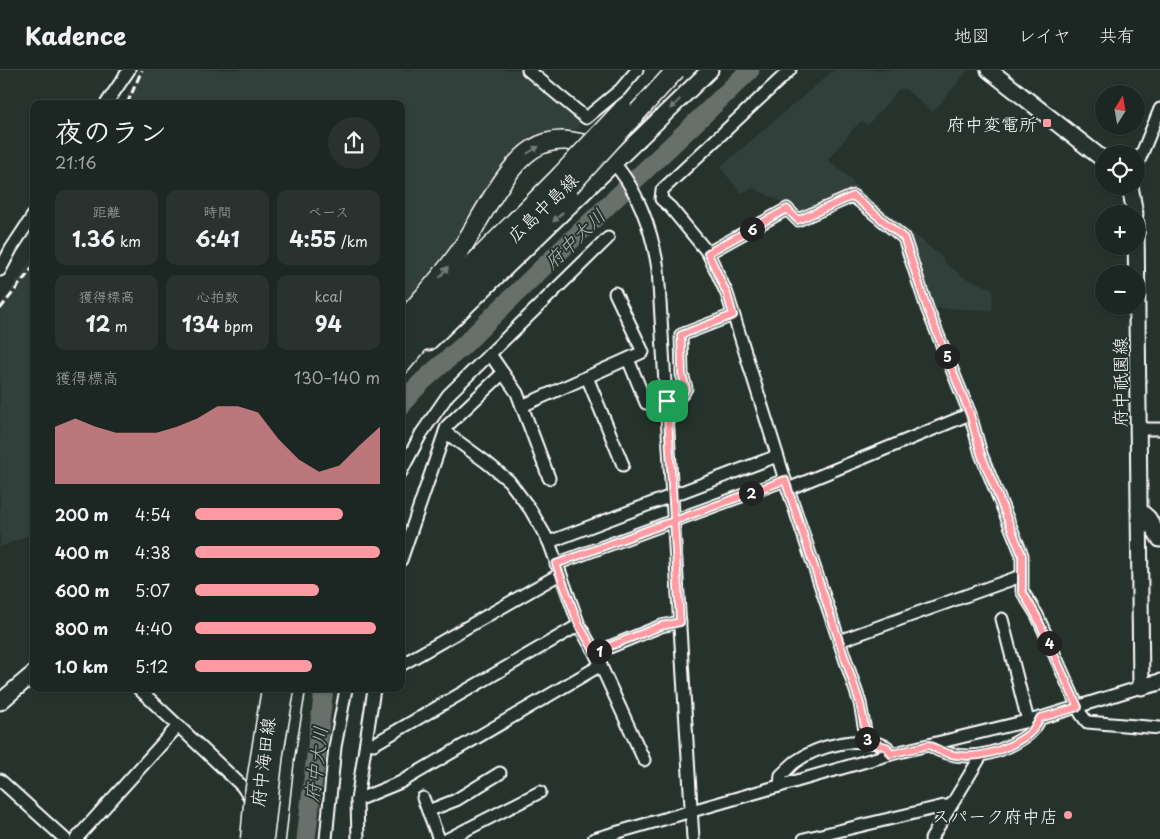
<!DOCTYPE html>
<html lang="ja">
<meta charset="utf-8">
<style>
:root{--surface:#1c2622;--page:#29322f;--text:#f1f3f6;--muted:#a0a5a5;--line:#3a4340;--accent:#ff9aa2}
body{margin:0;font-family:"Playpen Sans","Klee One",sans-serif;background:var(--page);color:var(--text);height:100vh;display:flex;flex-direction:column;font-size:19px;white-space:nowrap}
*{box-sizing:border-box;margin:0}
p{font-size:16px;color:var(--muted)}
.icon{flex:none;width:28px;height:28px;fill:none;stroke:currentColor;stroke-width:2;stroke-linecap:round;stroke-linejoin:round}
.map{position:relative;flex:1;overflow:hidden}
.drawer{position:absolute;left:30px;top:30px;width:375px;height:592px;display:flex;flex-direction:column;background:var(--surface);border-radius:10px;box-shadow:0 1px 4px #0004,0 0 0 1px var(--line)}
.drawer>*{flex:none}
.needle{width:32px;rotate:11deg}
.fabs{position:absolute;left:1095px;top:15px;display:grid;gap:10px}
.fabs a{display:grid;place-items:center;width:50px;height:50px;border-radius:50%;background:var(--surface);box-shadow:0 1px 4px #0004,0 0 0 1px var(--line);font-size:25px}
.pin{position:absolute;display:grid;place-items:center;width:42px;height:42px;color:#fff;margin:-21px;border-radius:10px;box-shadow:0 2px 8px #0006}
.km{position:absolute;width:25px;height:25px;margin:-12px;border-radius:50%;background:#222;color:#fff;font-size:14px;line-height:25px;text-align:center}
.round{display:grid;place-items:center;flex:none;width:52px;height:52px;border-radius:26px;background:var(--page)}
.headline{display:flex;align-items:center;justify-content:space-between;height:85px;padding:0 25px}
h1{font-size:28px;font-weight:700;line-height:38px}
.stats{display:grid;grid-template-columns:repeat(3,1fr);gap:8px;height:85px;padding:5px 25px}
.stats div{display:grid;align-content:center;border-radius:10px;background:var(--page);text-align:center}
.stats b{font-size:21px;font-weight:700}
.stats small{font-size:14px;font-weight:400}
.stats p{font-size:14px}
.chart{height:140px;padding:10px 25px}
.chart p{display:flex;justify-content:space-between}
.chart svg{width:100%;height:90px;margin-top:5px;fill:var(--accent);opacity:.7}
ul{padding:0 25px;list-style:none;font-size:16px}
li{display:grid;grid-template-columns:80px 60px 1fr;align-items:center;height:38px}
li i{height:12px;border-radius:6px;background:var(--accent)}
header{display:flex;align-items:center;gap:30px;box-sizing:border-box;height:70px;padding:0 25px;background:var(--surface);border-bottom:1px solid var(--line)}
header strong{font-size:24px}
nav{display:flex;gap:28px;margin-inline-start:auto;font-size:18px}
.map>svg:first-child{display:block}
</style>
<header>
<strong>Kadence</strong>
<nav><a>地図</a><a>レイヤ</a><a>共有</a></nav>
</header>
<div class="map">
<svg width="1160" height="769" viewBox="0 0 1160 769">
<rect width="100%" height="100%" fill="#26332d"/>
<filter id="ink" filterUnits="userSpaceOnUse"><feTurbulence type="fractalNoise" baseFrequency=".02" numOctaves="2"/><feDisplacementMap in="SourceGraphic" scale="10" xChannelSelector="R" yChannelSelector="G"/><feConvolveMatrix kernelMatrix="1 2 1 2 8 2 1 2 1" color-interpolation-filters="sRGB"/></filter>
<g filter="url(#ink)">
<g fill="#333f3a">
<path d="M138 0H524L578 46 579 59 552 62 530 71 512 87 476 146 424 216 401 243V34H124Z"/>
<path d="M834 0H968L933 42 905 19 898 20 868 55 862 51 854 58 828 90 852 110 853 114 943 188 944 192 963 207 993 219 992 240 933 238 909 167 853 122 803 144 789 135 753 118 741 123 720 97Z"/>
<path d="M34 186V463L0 477V233L7 226Z"/>
</g>
<g fill="none" stroke-linecap="round" stroke-linejoin="round">
<g stroke="#67706c" stroke-width="19">
<path d="M401 337C410 318 451 288 468 271 560 178 657 91 750 0"/>
<path d="M306 769 324 619"/>
</g>
<defs>
<g id="minor">
<path d="M528 0 586 48 620 20 637 0"/>
<path d="M790 0 662 120 661 129 670 137 708 183 727 224 785 410 860 633 867 672"/>
<path d="M106 34 129 0"/>
<path d="M609 88C637 116 652 160 658 199L693 769"/>
<path d="M1136 98 1160 39"/>
<path d="M708 183 787 139 798 150 853 126 904 168 927 238 970 344 981 384 1022 485V521L1037 545 1081 644 1087 652 1160 658"/>
<path d="M0 200 11 179 34 144"/>
<path d="M628 289 646 333C662 331 678 335 686 318L682 304 681 265 733 245"/>
<path d="M503 303 517 323 549 408"/>
<path d="M587 307 623 395"/>
<path d="M522 336 643 282 615 223"/>
<path d="M1138 359H1160"/>
<path d="M445 362 486 392 509 411 530 439 549 472 579 555 595 583 644 690"/>
<path d="M401 402 421 364 448 325 608 168"/>
<path d="M788 419 970 344"/>
<path d="M549 472 777 386"/>
<path d="M401 490 447 356 503 303 490 284"/>
<path d="M556 494 785 410"/>
<path d="M1002 549 1028 651"/>
<path d="M839 571 1021 506"/>
<path d="M595 583 661 556 680 552"/>
<path d="M401 595 560 504"/>
<path d="M139 619 242 716 254 734"/>
<path d="M366 673 374 674 579 555"/>
<path d="M929 675C954 691 984 688 1009 676 1024 668 1033 664 1040 648"/>
<path d="M0 710 65 769"/>
<path d="M780 716 781 705C786 701 790 696 795 692 817 676 862 664 887 677L891 684"/>
<path d="M423 728 439 769"/>
<path d="M357 730 401 712 601 595"/>
<path d="M428 741 456 730 500 703"/>
<path d="M76 769 178 656"/>
<path d="M326 769 335 677 346 619"/>
<path d="M358 769 357 730 374 619"/>
<path d="M448 769 540 722"/>
<path d="M594 769 891 684 1044 647 1141 617"/>
<path d="M804 769 944 736H950"/>
<path d="M931 769 981 686"/>
</g>
<g id="major">
<path d="M989 0 1104 90"/>
<path d="M1130 116 1135 144"/>
<path d="M1136 153 1141 617 1160 612"/>
<path d="M429 272 710 0"/>
<path d="M1139 440 1148 448 1160 469"/>
<path d="M0 632 34 603"/>
</g>
<g id="highway">
<path d="M401 253C420 230 440 209 457 185 478 156 503 98 533 79 555 65 576 71 599 78"/>
<path d="M401 273 433 234 560 106"/>
<path d="M401 295 446 242 570 116"/>
<path d="M276 769 285 686 296 619"/>
</g>
</defs>
<use href="#minor" stroke="#fff" stroke-width="15"/>
<use href="#major" stroke="#fff" stroke-width="19"/>
<use href="#highway" stroke="#fff" stroke-width="21"/>
<use href="#minor" stroke="#26332d" stroke-width="11"/>
<use href="#major" stroke="#26332d" stroke-width="15"/>
<use href="#highway" stroke="#26332d" stroke-width="18"/>
<g stroke="#fff" stroke-width="3" stroke-dasharray="8 4" stroke-linecap="butt">
<path d="M127 34 142 0"/>
<path d="M0 239 34 196"/>
</g>
<defs>
<g id="highway-bridge">
<path d="M560 106 623 39"/>
<path d="M570 116 676 0"/>
<path d="M250 769 254 724 271 619"/>
<path d="M264 769 274 683 285 619"/>
</g>
</defs>
<use href="#highway-bridge" stroke="#fff" stroke-width="21" stroke-linecap="butt"/>
<use href="#highway-bridge" stroke="#26332d" stroke-width="18"/>
</g>
<defs><path id="oneway-solid" d="M-6-.8H1V-3.2L6.5 0L1 3.2V.8H-6Z" transform="scale(1.25)"/></defs>
<g fill="#727a76">
<use href="#oneway-solid" transform="translate(675 34) rotate(136)"/>
<use href="#oneway-solid" transform="translate(533 80) rotate(-32)"/>
<use href="#oneway-solid" transform="translate(558 147) rotate(136)"/>
<use href="#oneway-solid" transform="translate(444 202) rotate(-53)"/>
</g>
</g>
<g fill="none" stroke-linecap="round" stroke-linejoin="round" filter="url(#ink)">
<defs>
<path id="route" d="M667 331 680 552 661 556 595 582 579 555 556 494 664 454 674 451 785 410 860 633 868 672 887 677 891 684 929 675C954 691 983 688 1009 676 1024 668 1033 664 1040 648L1078 637 1036 545 1022 521V485L981 384 970 344 927 238 904 168 853 126 798 150 787 139 708 183 727 224 733 245 681 265 682 304 686 318C681 328 677 330 667 331"/>
</defs>
<use href="#route" stroke="#fff" stroke-width="10"/>
<use href="#route" stroke="#ff9aa2" stroke-width="6"/>
</g>
<g fill="#ff9aa2" stroke="#26332d" stroke-width="2">
<rect x="1042" y="48" width="10" height="10" rx="2.5"/>
<circle cx="1068" cy="745" r="5"/>
</g>
<g text-anchor="middle" dominant-baseline="central" stroke-width="4" stroke-linejoin="round" paint-order="stroke">
<g font-size="18" fill="#fff" stroke="#26332d" text-anchor="end">
<text x="1037" y="53">府中変電所</text>
<text x="1058" y="745">スパーク府中店</text>
</g>
<g font-size="18" fill="#fff" stroke="#26332d">
<text transform="translate(542 137) rotate(-44)">広島中島線</text>
<text transform="translate(1119 312) rotate(-90)">府中祇園線</text>
<text transform="translate(262 692) rotate(-83)">府中海田線</text>
</g>
<g font-size="19" font-style="italic" fill="#b3b8b6" stroke="#26332d">
<text transform="translate(574 168) rotate(-44)">府中大川</text>
<text transform="translate(315 694) rotate(-83)">府中大川</text>
</g>
</g>
</svg>
<div class="fabs">
<a><svg class="needle" viewBox="-14 -14 28 28"><path d="M0-13l5 13h-10z" fill="#e53935"/><path d="M0 13l5-13h-10z" fill="#a0a5a5"/></svg></a>
<a><svg class="icon" aria-label="locate" viewBox="0 0 24 24"><circle cx="12" cy="12" r="6"/><path d="M12 2v4M12 18v4M2 12h4M18 12h4"/></svg></a>
<a>+</a>
<a>−</a>
</div>
<div class="pin" style="left:667px;top:331px;background:#1e9e55"><svg class="icon" aria-label="arrive" viewBox="0 0 24 24"><path d="M6 21V4h12l-3 4 3 4H6"/></svg></div>
<b class="km" style="left:599px;top:581px">1</b>
<b class="km" style="left:751px;top:423px">2</b>
<b class="km" style="left:867px;top:669px">3</b>
<b class="km" style="left:1049px;top:573px">4</b>
<b class="km" style="left:947px;top:286px">5</b>
<b class="km" style="left:752px;top:159px">6</b>
<section class="drawer">
<div class="headline"><div><h1>夜のラン</h1><p>21:16</p></div><a class="round"><svg class="icon" aria-label="share" viewBox="0 0 24 24"><path d="M12 15V3M7 8l5-5 5 5M5 13v7h14v-7"/></svg></a></div>
<div class="stats">
<div><p>距離</p><b>1.36<small> km</small></b></div>
<div><p>時間</p><b>6:41</b></div>
<div><p>ペース</p><b>4:55<small> /km</small></b></div>
</div>
<div class="stats">
<div><p>獲得標高</p><b>12<small> m</small></b></div>
<div><p>心拍数</p><b>134<small> bpm</small></b></div>
<div><p>kcal</p><b>94</b></div>
</div>
<div class="chart"><p><span>獲得標高</span>130–140 m</p>
<svg viewBox="0 0 160 44" preserveAspectRatio="none"><path d="M0 44V16L10 12L20 16L30 19L40 19L50 19L60 16L70 12L80 6L90 6L100 9L110 22L120 32L130 38L140 35L150 25L160 16V44z"/></svg>
</div>
<ul>
<li><b>200 m</b>4:54<i style="width:80%"></i></li>
<li><b>400 m</b>4:38<i style="width:100%"></i></li>
<li><b>600 m</b>5:07<i style="width:67%"></i></li>
<li><b>800 m</b>4:40<i style="width:98%"></i></li>
<li><b>1.0 km</b>5:12<i style="width:63%"></i></li>
</ul>
</section>
</div>
